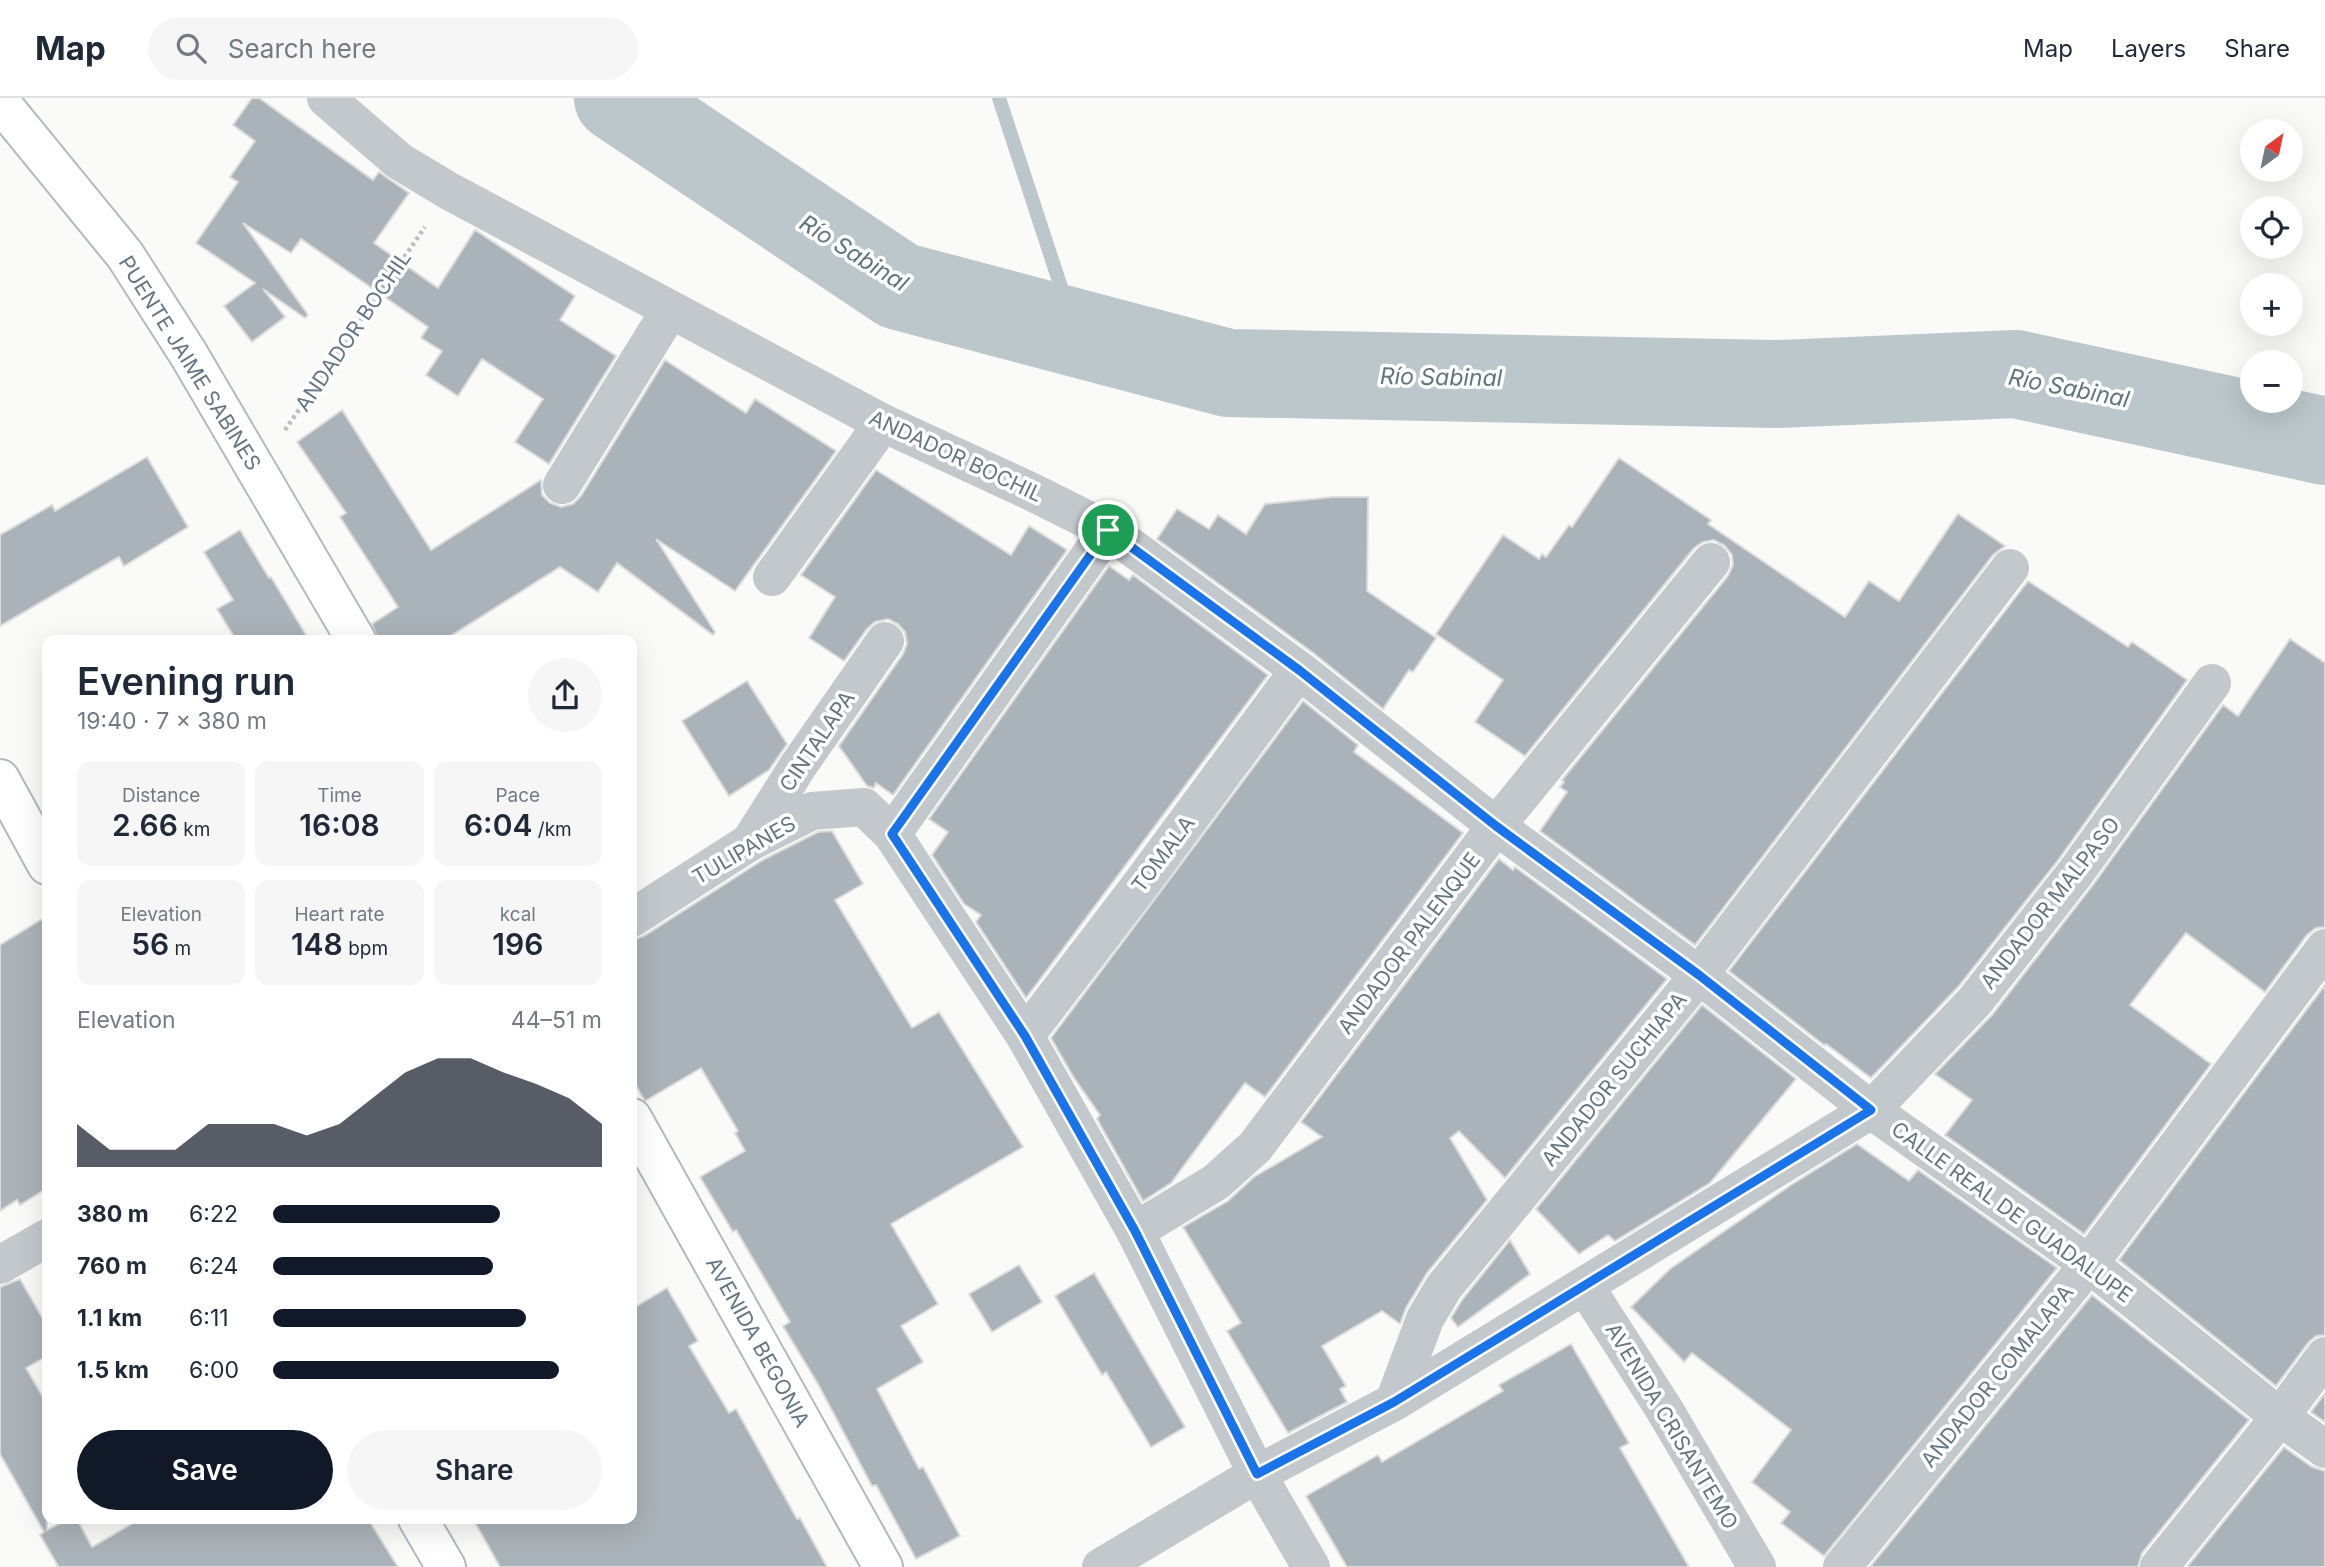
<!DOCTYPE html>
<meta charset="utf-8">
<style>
:root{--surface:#fff;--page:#f6f6f7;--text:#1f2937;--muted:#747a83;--line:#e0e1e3;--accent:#111827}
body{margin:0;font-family:Inter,sans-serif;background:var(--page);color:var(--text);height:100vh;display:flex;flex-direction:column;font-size:26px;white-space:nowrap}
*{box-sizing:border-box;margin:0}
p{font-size:23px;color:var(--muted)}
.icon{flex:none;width:38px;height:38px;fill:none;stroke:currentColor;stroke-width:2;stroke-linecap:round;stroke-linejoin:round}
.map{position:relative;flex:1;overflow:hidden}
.panel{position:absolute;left:42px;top:537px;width:595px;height:889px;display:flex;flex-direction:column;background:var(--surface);border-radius:14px;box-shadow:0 7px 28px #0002}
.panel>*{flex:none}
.needle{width:46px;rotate:33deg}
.controls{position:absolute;left:2240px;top:21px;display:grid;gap:14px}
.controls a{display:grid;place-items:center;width:63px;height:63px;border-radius:50%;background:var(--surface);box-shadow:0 7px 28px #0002;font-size:35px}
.pin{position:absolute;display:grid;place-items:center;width:60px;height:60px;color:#fff;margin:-30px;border:4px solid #fff;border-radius:50%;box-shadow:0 2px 7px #0007}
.round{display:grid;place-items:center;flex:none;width:74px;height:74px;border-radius:37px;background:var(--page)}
.headline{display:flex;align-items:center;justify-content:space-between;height:119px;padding:0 35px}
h1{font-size:38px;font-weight:600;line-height:52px}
.stats{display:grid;grid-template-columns:repeat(3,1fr);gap:10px;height:119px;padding:7px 35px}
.stats div{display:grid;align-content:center;border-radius:14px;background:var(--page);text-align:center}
.stats b{font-size:30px;font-weight:600}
.stats small{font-size:19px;font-weight:400}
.stats p{font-size:19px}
.chart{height:196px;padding:14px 35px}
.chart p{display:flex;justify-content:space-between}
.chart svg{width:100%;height:126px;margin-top:7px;fill:var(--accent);opacity:.7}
.cta{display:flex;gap:14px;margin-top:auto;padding:14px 35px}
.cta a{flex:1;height:80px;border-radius:42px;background:var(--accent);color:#fff;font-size:28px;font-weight:600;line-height:80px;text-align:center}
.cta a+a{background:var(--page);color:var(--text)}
ul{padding:0 35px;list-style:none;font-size:23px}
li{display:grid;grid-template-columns:112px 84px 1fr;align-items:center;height:52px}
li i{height:18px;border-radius:9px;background:var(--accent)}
header{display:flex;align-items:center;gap:42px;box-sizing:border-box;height:98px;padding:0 35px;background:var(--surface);border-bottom:2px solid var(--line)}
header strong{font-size:33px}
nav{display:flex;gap:38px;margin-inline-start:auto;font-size:24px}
.search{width:490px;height:63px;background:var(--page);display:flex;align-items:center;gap:18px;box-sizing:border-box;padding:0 24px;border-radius:38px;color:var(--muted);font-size:26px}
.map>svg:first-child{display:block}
</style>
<header>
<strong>Map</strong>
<div class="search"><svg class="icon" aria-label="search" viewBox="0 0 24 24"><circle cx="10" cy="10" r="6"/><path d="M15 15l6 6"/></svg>Search here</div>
<nav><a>Map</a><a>Layers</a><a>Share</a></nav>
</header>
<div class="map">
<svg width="2325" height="1469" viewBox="0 0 2325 1469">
<rect width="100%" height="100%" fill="#fafaf8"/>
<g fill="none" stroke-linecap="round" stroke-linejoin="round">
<path stroke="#bbc7cb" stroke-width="14" d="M999 0 1076 235"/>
<path stroke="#bbc7cb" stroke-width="88" d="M618 0 899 188 1228 275 1776 286 2016 276 2325 343"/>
</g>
<g fill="#aab3b9" stroke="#dcdcda" stroke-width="2">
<path d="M252 0H259L373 82 379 74 409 95 374 145 438 190 475 132 575 198 560 222 616 258 549 366 515 344 543 301 482 261 458 298 426 277 442 253 421 240 428 229 301 141 291 155 243 125 308 217 305 220 263 191 285 219 252 244 224 208 255 185 196 145 238 84 230 79 255 43 233 27Z"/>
<path d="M665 262 746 315 755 301 836 353 735 493 656 441 715 534 713 537 617 465 598 494 560 469 444 542H378L372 526 398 509 340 419 346 415 297 344 342 312 431 452 541 382 542 397 550 405 561 409 573 406 581 398Z"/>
<path d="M147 359 188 429 124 468 119 459 0 528V437L52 407 55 413Z"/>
<path d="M1619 360 1711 422 1708 426 1845 519 1869 483 1899 503 1958 416 2005 448 1993 457 1695 847 1540 733 1567 694 1560 689 1564 684 1562 682 1728 478 1733 467 1732 457 1725 448 1714 442 1703 444 1694 450 1525 658 1475 624 1503 582 1436 536 1503 437 1539 461 1542 456 1546 459 1569 427 1572 429Z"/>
<path d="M876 372 1011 457 1029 428 1067 452 893 697 876 685 874 690 867 688 839 648 903 556 907 546 905 534 898 526 888 521 875 524 867 531 844 563 809 540 835 499 801 477Z"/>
<path d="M1333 399H1368L1367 493 1436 540 1413 574 1409 572 1383 611 1312 554 1157 441 1177 411 1209 431 1218 417 1246 436 1265 406Z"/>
<path d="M240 432 269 480 271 479 309 542H236L217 511 233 502 204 454Z"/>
<path d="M1109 468 1129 482 1133 477 1268 577 1026 900 976 824 981 817 964 806 932 757 948 734 929 721Z"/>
<path d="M2028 483 2128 549 2132 544 2187 582 2059 761 1958 889 1871 980 1826 946 1824 947 1729 873Z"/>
<path d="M2290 541 2325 565V829L2316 830 2307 837 2265 894 2186 835 2130 907 2211 966 2084 1136 1945 1037 1972 1002 1935 976 1992 917 2093 787 2223 607 2238 618Z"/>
<path d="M747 583 787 646 769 672 729 698 682 623Z"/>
<path d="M1303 603 1358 647 1354 654 1463 735 1265 999 1245 985 1171 1085 1143 1103 1097 1021 1100 1017 1074 980 1051 940Z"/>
<path d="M832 733 863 786 835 802 912 930 939 914 1023 1049 891 1126 938 1206 901 1228 923 1264 877 1291 919 1371 923 1369 960 1438 916 1461 876 1387 872 1388 818 1286 783 1228 790 1224 736 1132 733 1134 700 1079 745 1053 735 1035 738 1033 701 970 645 1003 632 981V842L644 838 761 763 818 734Z"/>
<path d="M1499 761 1513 772 1515 769 1667 881 1505 1080 1459 1033 1450 1040 1487 1102 1427 1175 1406 1210 1400 1226 1382 1213 1322 1248 1346 1288 1340 1291 1347 1304 1288 1335 1227 1233 1241 1225 1183 1129 1228 1103 1254 1079 1322 1039 1301 1024Z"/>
<path d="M47 818V1090L20 1107 17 1102 0 1113V847Z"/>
<path d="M2325 887V1237L2316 1238 2308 1245 2276 1288 2119 1162Z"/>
<path d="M1702 907 1796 981 1710 1085 1615 1143 1608 1137 1579 1156 1536 1111Z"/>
<path d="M1857 1046 1909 1083 1918 1072 2057 1170 1824 1458 1781 1425 1790 1414 1752 1384 1791 1332 1692 1255 1684 1264 1631 1209 1670 1171 1791 1087Z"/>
<path d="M1510 1142 1530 1176 1458 1229 1451 1220 1462 1202Z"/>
<path d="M1019 1167 1042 1204 992 1234 969 1196Z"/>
<path d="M1094 1175 1185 1329 1151 1349 1106 1274 1102 1277 1055 1198Z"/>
<path d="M20 1181 47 1228V1258L26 1270 47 1306V1432L68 1421H77L92 1449 140 1421H368L398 1469H56L58 1468 40 1437 44 1434 0 1356V1189Z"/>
<path d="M667 1190 698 1243 689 1248 729 1315 736 1311 797 1421 800 1420 827 1469H500L473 1421H632V1211Z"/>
<path d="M2092 1197 2249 1322 2142 1455 2138 1469H1870Z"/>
<path d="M1571 1246 1629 1345 1620 1350 1689 1469H1347L1306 1398 1378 1357 1382 1364 1503 1293 1499 1287Z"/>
<path d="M2325 1295V1324L2311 1314Z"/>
<path d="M2284 1349 2312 1369 2325 1373V1469H2187Z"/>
</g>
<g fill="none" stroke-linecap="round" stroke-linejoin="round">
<defs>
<g id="secondary">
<path d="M0 4 125 157 189 257 356 542"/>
<path d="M0 681 47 767"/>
<path d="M632 1020 883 1469"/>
<path d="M418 1421 446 1469"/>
</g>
</defs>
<use href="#secondary" stroke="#b3babf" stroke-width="42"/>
<path stroke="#bbbfc2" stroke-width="4.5" stroke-dasharray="3.5 3.5" stroke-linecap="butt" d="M285 332 425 129"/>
<g stroke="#c3c8cc" stroke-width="38">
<path d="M326 0 399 63 449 93 883 325 1030 393 1108 432 1299 572 1496 728 1699 877 1871 1012 2089 1166 2280 1319 2325 1351"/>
<path d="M562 387 670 212"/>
<path d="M772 479 883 325"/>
<path d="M892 736 1108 432"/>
<path d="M750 744 798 668 885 543"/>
<path d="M632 820 750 744 812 713 864 709 892 736 1025 938 1135 1133 1257 1376 1311 1469"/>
<path d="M1025 938 1141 786 1299 572"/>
<path d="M1135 1133 1216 1084 1255 1049 1496 728 1711 464"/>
<path d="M0 1167 47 1140"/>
<path d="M1585 1188 1664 1311 1757 1469"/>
<path d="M1394 1304 1425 1221 1444 1189 1699 877 2010 470"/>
<path d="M1101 1469 1257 1376 1394 1304 1871 1012 1975 903 2076 774 2212 585"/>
<path d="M1842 1469 2089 1166 2325 850"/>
<path d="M2159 1469 2280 1319 2325 1258"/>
</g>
<use href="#secondary" stroke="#fff" stroke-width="38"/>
</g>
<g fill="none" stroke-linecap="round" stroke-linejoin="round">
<defs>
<path id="route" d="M1108 432 1299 572 1496 728 1699 877 1871 1012 1394 1304 1257 1376 1135 1133 1025 938 892 736Z"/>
</defs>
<use href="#route" stroke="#fff" stroke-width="14"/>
<use href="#route" stroke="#1a73e8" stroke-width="9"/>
</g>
<g text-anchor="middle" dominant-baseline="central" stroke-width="7" stroke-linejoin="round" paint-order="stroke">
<g font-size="21" fill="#657683" stroke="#fff">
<text transform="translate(353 233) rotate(-56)">ANDADOR BOCHIL</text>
<text transform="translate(190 265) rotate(58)">PUENTE JAIME SABINES</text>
<text transform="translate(956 358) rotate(25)">ANDADOR BOCHIL</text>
<text transform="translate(817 643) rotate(-56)">CINTALAPA</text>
<text transform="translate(744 752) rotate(-30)">TULIPANES</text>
<text transform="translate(1163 756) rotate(-53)">TOMALA</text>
<text transform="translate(2050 805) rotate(-52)">ANDADOR MALPASO</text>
<text transform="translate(1409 845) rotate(-53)">ANDADOR PALENQUE</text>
<text transform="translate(1614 981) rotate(-51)">ANDADOR SUCHIAPA</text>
<text transform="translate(2012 1114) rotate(36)">CALLE REAL DE GUADALUPE</text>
<text transform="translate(758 1244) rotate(61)">AVENIDA BEGONIA</text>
<text transform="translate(1997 1278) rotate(-51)">ANDADOR COMALAPA</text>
<text transform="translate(1672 1328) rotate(59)">AVENIDA CRISANTEMO</text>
</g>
<g font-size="23" font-style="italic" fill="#60757c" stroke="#fff">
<text transform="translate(854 155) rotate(32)">Río Sabinal</text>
<text transform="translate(1441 279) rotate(1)">Río Sabinal</text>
<text transform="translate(2069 290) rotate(11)">Río Sabinal</text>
</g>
</g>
</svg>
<div class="controls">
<a><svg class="needle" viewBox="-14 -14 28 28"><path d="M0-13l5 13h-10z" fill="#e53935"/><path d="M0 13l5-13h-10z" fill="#747a83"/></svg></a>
<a><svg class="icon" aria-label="locate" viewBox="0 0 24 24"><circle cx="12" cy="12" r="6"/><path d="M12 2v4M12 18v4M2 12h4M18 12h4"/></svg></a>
<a>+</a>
<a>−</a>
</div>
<div class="pin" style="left:1108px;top:432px;background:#1e9e55"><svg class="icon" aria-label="arrive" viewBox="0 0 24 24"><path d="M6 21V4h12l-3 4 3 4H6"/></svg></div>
<section class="panel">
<div class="headline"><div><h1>Evening run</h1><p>19:40 · 7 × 380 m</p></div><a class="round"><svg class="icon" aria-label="share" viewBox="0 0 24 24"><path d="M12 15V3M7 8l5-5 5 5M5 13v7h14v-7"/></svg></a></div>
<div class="stats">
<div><p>Distance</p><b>2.66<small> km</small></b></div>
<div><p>Time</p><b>16:08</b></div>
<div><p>Pace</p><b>6:04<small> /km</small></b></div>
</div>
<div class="stats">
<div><p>Elevation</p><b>56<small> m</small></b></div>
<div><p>Heart rate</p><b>148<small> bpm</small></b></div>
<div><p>kcal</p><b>196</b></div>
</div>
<div class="chart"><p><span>Elevation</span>44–51 m</p>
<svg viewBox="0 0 160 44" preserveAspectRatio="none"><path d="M0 44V29L10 38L20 38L30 38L40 29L50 29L60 29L70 33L80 29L90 20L100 11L110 6L120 6L130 11L140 15L150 20L160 29V44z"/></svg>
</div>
<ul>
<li><b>380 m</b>6:22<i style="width:69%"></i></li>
<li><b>760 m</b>6:24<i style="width:67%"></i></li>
<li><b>1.1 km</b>6:11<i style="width:77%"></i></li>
<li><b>1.5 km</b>6:00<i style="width:87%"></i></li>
</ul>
<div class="cta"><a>Save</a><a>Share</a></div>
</section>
</div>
